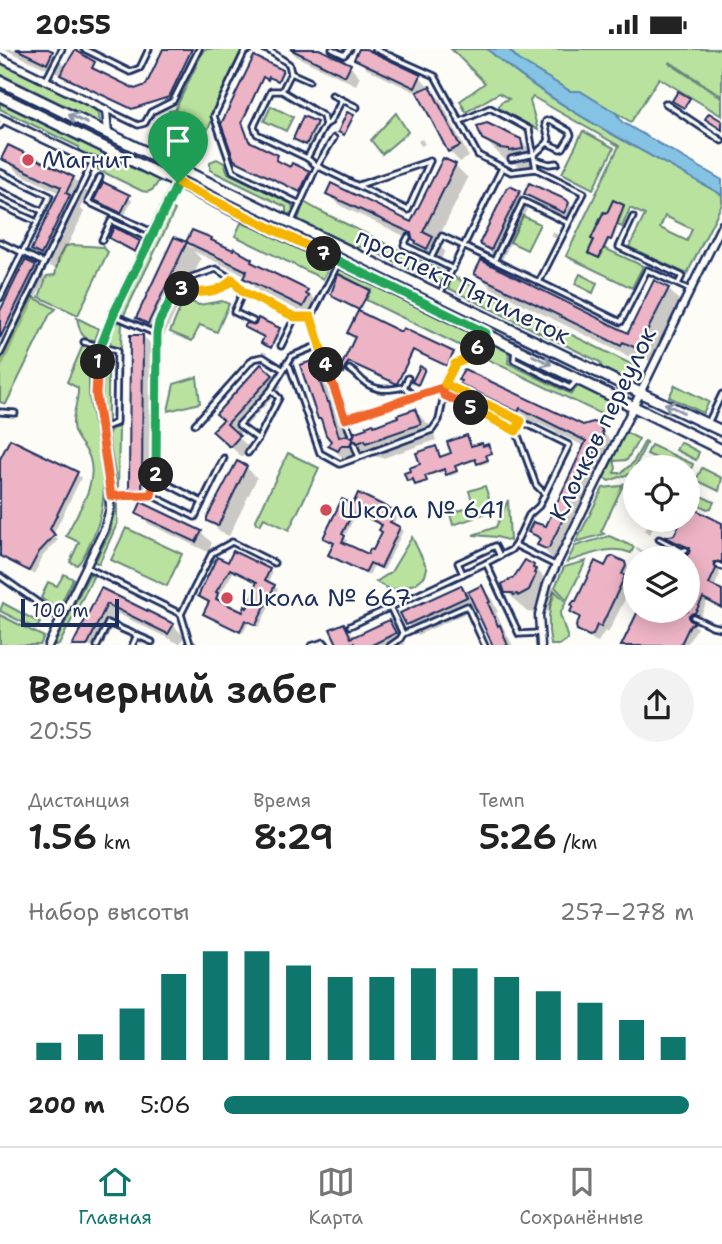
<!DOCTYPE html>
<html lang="ru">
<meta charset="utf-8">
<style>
:root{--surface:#fff;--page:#f2f2f2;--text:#222;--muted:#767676;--line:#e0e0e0;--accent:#0f766e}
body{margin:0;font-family:"Shantell Sans",sans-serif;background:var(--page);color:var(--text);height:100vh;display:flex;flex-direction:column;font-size:26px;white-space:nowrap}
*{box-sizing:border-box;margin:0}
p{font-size:23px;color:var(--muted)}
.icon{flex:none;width:38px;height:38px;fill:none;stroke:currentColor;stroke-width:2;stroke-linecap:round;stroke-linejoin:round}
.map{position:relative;height:596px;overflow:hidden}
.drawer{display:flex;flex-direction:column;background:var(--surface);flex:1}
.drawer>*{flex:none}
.controls{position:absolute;left:623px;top:406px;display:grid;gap:14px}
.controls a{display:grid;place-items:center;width:77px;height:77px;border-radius:50%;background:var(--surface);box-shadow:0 4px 18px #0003;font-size:35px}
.scale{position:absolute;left:21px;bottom:18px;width:98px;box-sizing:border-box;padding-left:7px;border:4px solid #1b2f5e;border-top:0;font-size:19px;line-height:24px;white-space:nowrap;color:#1b2f5e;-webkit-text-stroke:5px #fdfcf7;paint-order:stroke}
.pin{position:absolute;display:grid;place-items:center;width:60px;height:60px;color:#fff;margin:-72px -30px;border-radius:50% 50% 50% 0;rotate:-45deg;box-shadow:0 0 7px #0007}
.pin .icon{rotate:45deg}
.km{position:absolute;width:35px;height:35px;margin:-18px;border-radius:50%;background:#222;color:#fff;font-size:19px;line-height:35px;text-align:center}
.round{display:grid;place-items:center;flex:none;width:74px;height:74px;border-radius:37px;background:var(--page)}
.head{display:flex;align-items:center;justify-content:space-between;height:119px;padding:0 28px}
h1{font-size:38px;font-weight:600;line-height:52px}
.figures{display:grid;grid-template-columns:repeat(3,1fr);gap:10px;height:119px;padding:7px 28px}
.figures div{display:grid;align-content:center}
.figures b{font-size:35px;font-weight:600}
.figures small{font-size:19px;font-weight:400}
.figures p{font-size:19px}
.chart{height:196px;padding:14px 28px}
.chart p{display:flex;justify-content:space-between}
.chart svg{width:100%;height:126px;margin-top:7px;stroke:var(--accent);stroke-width:6}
ul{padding:0 28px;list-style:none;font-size:23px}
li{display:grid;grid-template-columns:112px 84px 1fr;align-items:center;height:52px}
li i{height:18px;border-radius:9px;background:var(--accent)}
.status{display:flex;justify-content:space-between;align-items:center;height:49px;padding:0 35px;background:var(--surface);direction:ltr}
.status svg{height:19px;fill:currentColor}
.tab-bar{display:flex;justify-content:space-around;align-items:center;height:98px;border-top:2px solid var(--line);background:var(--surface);font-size:19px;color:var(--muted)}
.tab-bar a{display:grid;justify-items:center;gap:4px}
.tab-bar .selected{color:var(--accent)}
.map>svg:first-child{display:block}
</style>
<div class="status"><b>20:55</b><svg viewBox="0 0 49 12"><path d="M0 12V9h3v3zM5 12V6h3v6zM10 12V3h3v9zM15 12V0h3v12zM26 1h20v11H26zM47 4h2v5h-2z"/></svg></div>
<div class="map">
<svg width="722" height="597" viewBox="0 0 722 597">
<rect width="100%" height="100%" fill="#fdfcf7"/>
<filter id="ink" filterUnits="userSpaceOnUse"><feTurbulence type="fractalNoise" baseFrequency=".0143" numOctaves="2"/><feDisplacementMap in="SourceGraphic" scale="14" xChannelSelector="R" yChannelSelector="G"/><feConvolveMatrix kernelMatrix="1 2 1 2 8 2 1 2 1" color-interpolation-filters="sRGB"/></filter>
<g filter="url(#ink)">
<g fill="#b9e29e" stroke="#6a887e" stroke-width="2" fill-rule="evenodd">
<path d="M204 0H244L208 80 199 76 191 94 163 81 169 62 175 61Z"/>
<path d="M451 0H487C556 60 643 101 722 146V155L687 225 629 198 645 166 630 159 622 178 613 174 618 170 624 157 613 152 607 164 603 163 592 189 594 191 588 204 599 209 604 199 643 217 632 239 566 207 619 97 533 48 530 52 538 81 498 59 501 53 509 50 499 44 466 63 460 52 485 34ZM665 167 692 180 687 192 660 179Z"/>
<path d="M508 0H722V47L670 13 669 14 722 49V67L659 29 631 73 580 42H570L520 12Z"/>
<path d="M0 13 91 57 99 66 100 74 0 25Z"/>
<path d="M0 54 105 105V107L93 109 79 103V98L0 60Z"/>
<path d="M271 57 293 68 286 82 264 72Z"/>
<path d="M396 64 408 83 382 105 371 91Z"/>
<path d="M583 82 614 99 593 140 562 124Z"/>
<path d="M217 110 224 114 228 124 292 155 293 162 288 166 286 165V158L210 121V113Z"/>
<path d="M119 113 159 131C155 139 151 145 142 142L95 119Z"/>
<path d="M304 153 320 162 447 225 440 235 363 197 356 199 298 171Z"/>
<path d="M171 159 175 161 123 268 120 264Z"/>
<path d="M523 167 540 175 527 201 510 193Z"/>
<path d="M241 174 258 180 331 215 323 230 235 187Z"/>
<path d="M72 196 103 198 108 203 78 266 39 248 47 227 55 226 59 208 65 197Z"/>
<path d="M339 219 480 288 469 301 366 251 371 241 337 224Z"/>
<path d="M580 225 597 234 593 244 575 235Z"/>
<path d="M452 227 635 317 628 332 602 320 600 313 448 239Z"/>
<path d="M31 247 56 260 50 265 6 355 0 353V311Z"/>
<path d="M184 250 199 256 222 252 229 255 217 283 200 276 192 292 170 283Z"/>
<path d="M77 269 99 280 95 291C81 291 80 282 77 269Z"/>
<path d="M116 273H122L121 299 112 297 109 290Z"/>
<path d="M486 290 509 303 508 314 571 345 577 338H583L616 354 609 369 483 308Z"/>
<path d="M83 296 93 300 89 332V345C95 396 116 438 93 488 88 498 85 509 77 516L70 513 79 493 66 487C77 463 98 437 90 410 88 400 77 392 74 382 70 367 79 354 78 339L67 333Z"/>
<path d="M108 303V372L106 374 102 348 105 304Z"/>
<path d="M197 328 200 354 168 362 174 335Z"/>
<path d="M675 336 709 353 703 364 669 348Z"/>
<path d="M119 378 118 443 108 386 111 380Z"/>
<path d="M625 383 639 390 627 411 614 412 616 419 614 424H621L633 414 645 392 647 393 632 424 609 432 603 429Z"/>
<path d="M680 393 699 403 696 411 676 401Z"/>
<path d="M651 396 693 415 689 425 688 418H675L647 405Z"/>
<path d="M288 404 319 419 289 481 264 469 260 476 255 473Z"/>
<path d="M702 419 722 429 719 442 696 431Z"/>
<path d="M624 434 601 483 604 485 576 493 603 439 620 437Z"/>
<path d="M485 437 493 462 477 467 469 442Z"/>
<path d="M690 442 714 453 711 459 707 460 691 452 689 445Z"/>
<path d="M117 450V475L99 515 95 513 110 483Z"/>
<path d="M508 451 510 492 497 488 473 486 496 478Z"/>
<path d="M470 458 474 469 453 476 450 465Z"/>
<path d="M126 479 182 505 167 537 111 511Z"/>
<path d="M609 487 634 498 631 504C608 495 588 507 567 513L575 497Z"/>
<path d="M412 488 427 519 425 527 415 535 391 541 376 533 391 523Z"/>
<path d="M586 512 567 551 555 538 564 518Z"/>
<path d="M64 525 73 530 58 561 41 549 48 533 57 537Z"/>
<path d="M89 526H94L59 596H54Z"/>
<path d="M554 541 566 553 560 565 568 590 559 596H551C547 577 548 560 554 541Z"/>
<path d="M3 554 40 574 36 580 0 562Z"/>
<path d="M0 566 44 588 40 596H0Z"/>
</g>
<path fill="#85c3e5" stroke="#5b88af" stroke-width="2" d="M487 0H508L520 12 570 42H580L616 64 622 73 722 131V146C643 101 556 60 487 0Z"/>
<g fill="#0003" fill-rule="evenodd">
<path d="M4 0H44L52 4 67 19 76 3 94 15 92 21 135 42 148 37 165 0H192L170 48 134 60Z"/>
<path d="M290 0H315L350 17 360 28 356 36 297 8Z"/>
<path d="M362 0 420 28 440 50 469 108 460 113 449 102 421 46 367 20 357 9Z"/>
<path d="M316 75 318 77 308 97 297 91Z"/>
<path d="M483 89 520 91 541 112 542 120 531 122 504 110Z"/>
<path d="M422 90 425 95 421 97 418 92Z"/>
<path d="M4 109 73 129 88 144 80 159 84 163 56 220 48 216 33 201 60 144 19 124Z"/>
<path d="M455 116 468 129 436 194 445 202 440 212 430 207 417 193 341 157 328 145 412 176Z"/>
<path d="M104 135 132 151 125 166 96 150Z"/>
<path d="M519 143 530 154 502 211 494 207 482 195Z"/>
<path d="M527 144 566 152 579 166 575 173 537 155Z"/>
<path d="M623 158 625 160 613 191 610 190 601 210 592 205 608 166Z"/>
<path d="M553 183 560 187 558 191 551 187Z"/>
<path d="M111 189 139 193 142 197 138 205Z"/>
<path d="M175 190 193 199 188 193 211 190 216 195 251 211 259 219 307 242 319 255 318 258 320 261 316 270 258 242 245 229 246 227 193 202 201 210 163 289 153 284 138 269Z"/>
<path d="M35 217 46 228 0 322V265Z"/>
<path d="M477 224 629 286 668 240 683 255 653 314 639 306 636 311 492 240Z"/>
<path d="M259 271 281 282 272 299 265 295 266 288 257 277Z"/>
<path d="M401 285 453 304 455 306 449 317 415 301 397 335 351 313 345 324 341 322 357 289Z"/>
<path d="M143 287 154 298 152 451H142L131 440Z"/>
<path d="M314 313 330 330 336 345 334 346 350 390 353 392 356 385 415 362 431 378 436 391 383 409 370 406 366 412H357L355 416 347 413 330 397 333 391 320 369Z"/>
<path d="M262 318 282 338 237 387 250 399 242 408 226 393 225 371Z"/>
<path d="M462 334 583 378 596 376 617 398 618 402 562 515 554 511 539 496 541 493 530 482 547 479 586 398 535 373 533 377 477 349ZM552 488H556L549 501 547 499Z"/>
<path d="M488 397 492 405 487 407 489 413 480 416 477 411 456 418 458 424 450 427 447 422 425 428 427 434 419 437 415 432 410 433 409 432 406 425 440 410 472 399Z"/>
<path d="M0 414 77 425 81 429 53 486 58 491 43 507 34 525 0 508Z"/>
<path d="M238 414 246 418 257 429 229 487 220 483 209 471Z"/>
<path d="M359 447 394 464 397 467 393 476 403 482 384 521 374 516 369 526 333 509 330 506 335 495 325 489 353 458ZM359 465 383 477 384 483 374 504 368 508 345 496 347 491 344 489 354 469 357 470Z"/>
<path d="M688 454 693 462 722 476V516L718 518 720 525 714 539 722 543V559L707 552 700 568 692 572 697 579 686 597H623L640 562H688L686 509 692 503 691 500 668 489 675 488 684 471H688Z"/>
<path d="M138 464 201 483 212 494 208 503 149 475Z"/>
<path d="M649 475 654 477 650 485 645 482Z"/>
<path d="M637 498 645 503 643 506 636 501Z"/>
<path d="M228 515 269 521 272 525 268 534 278 540 259 578 249 573 243 584 208 567 205 564 210 554 200 547ZM234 522 258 534 248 561 243 565 218 553 219 547Z"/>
<path d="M624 515 632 522 629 533 632 536 608 584 605 582 598 593 586 588 578 580 581 571 573 563 606 520Z"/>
<path d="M533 517 553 537 555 542 556 547 549 561 543 565 527 563 507 543Z"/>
<path d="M461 538 468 545 481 538 491 548 498 563 496 564 513 597H496L477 559 418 586 408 575Z"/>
<path d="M101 541 173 576 184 587 180 595 118 565 103 597H74Z"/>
<path d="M389 573 400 584 405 596 340 597 344 576 356 589Z"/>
</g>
<g fill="#edb4c5" stroke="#1b2f5e" stroke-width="2" fill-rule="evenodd">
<path d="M16 0H48L53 2 47 15Z"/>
<path d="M163 0H192L169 48 132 60 60 26 75 1 95 13 92 19 135 40 146 36Z"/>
<path d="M290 0H319L351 15 345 27Z"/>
<path d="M359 0H366L421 26 415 39 354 10Z"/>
<path d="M254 7 283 21 278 32 269 28 268 31 263 28 242 73 249 92 278 106 276 111 290 118 292 114 310 122 300 143 234 111 221 75Z"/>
<path d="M430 37 460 97 448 103 417 43Z"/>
<path d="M678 42 690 49 684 59 672 52Z"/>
<path d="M347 63 354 66 344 86 338 83Z"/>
<path d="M709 64 722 72V81L705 70Z"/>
<path d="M303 67 317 73 306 96 293 90Z"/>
<path d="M487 74 521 90 523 100 509 102V100L500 99 482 90 477 77Z"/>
<path d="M8 96 74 128 66 144 70 146 41 206 31 201 61 138 1 110Z"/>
<path d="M443 109 456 115 423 183 433 188 427 200 415 194 416 192 412 190 411 184 326 145 331 134 411 173Z"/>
<path d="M103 133 130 146 121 164 94 151Z"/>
<path d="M529 134 567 151 569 154 564 164 524 145Z"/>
<path d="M510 137 520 142 491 201 481 196 480 193 507 139Z"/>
<path d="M613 151 624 156 611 191 608 190 599 209 588 204 594 191 591 190 604 163 607 164Z"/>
<path d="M114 178 140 192 135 203 109 189Z"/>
<path d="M192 181 212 189 211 191 233 201 234 199 241 203V204L252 210 251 213 308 241 306 245 309 247 303 258 243 229 247 222 186 193Z"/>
<path d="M174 188 187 193 148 275 136 269Z"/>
<path d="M25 211 36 216 0 289V262Z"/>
<path d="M481 211 628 284 654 231 669 239 638 300 623 293 621 297 474 225Z"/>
<path d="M338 225 370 241 359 261 335 249 331 245Z"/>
<path d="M358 262 401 283 403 279 454 303 447 317 413 301 397 335 349 313 345 318 344 324 339 322 355 288 347 284Z"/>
<path d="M258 269 280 279 271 299 261 294 264 288 244 278 247 274 256 275Z"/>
<path d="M130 286H143L142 441H129Z"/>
<path d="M315 311 321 329 319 330 327 353H329L339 388 347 386 352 389 355 383 367 379 366 377 373 374 374 377 398 368 397 366 415 360 421 375 366 394 365 391 358 394 353 391 350 397H341L338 402 328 397 331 392 326 386 321 370H318L300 316Z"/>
<path d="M261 315 273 326 227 375 240 387 230 398 212 382 223 371 216 365Z"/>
<path d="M420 317 425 320 418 336 412 333Z"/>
<path d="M464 320 583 376 593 373 597 374 602 381 603 386 549 499 546 500 537 496 540 490 537 487 528 483 533 473 546 477 586 392 520 359 518 363 460 335 461 332 458 331Z"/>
<path d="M467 386 471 397 482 394 483 397 488 395 492 404 486 406 488 411 477 415 475 410 455 417 457 422 446 426 444 420 425 427 427 432 415 436 413 430 407 432 404 424 410 422 409 419 420 415 416 404 436 397 440 408 451 404 447 393Z"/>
<path d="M10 390 78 423 50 480 55 486 39 503 29 522 0 507V410Z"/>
<path d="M237 412 247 417 218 477 207 472V468Z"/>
<path d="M358 444 395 462 390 473 400 478 381 519 370 514 365 524 328 506 334 494 323 489 342 450 353 455ZM356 463 382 476 379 481 382 483 373 501 370 500 368 505 342 493 345 487 342 485 351 467 353 468Z"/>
<path d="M141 453 202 482 196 493 136 465Z"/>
<path d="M688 457 722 474V513H714L716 520 709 535 722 541V559L703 549 695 564 689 566V570L694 574 690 576 680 597H621L638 562H688V535L691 534 688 526V509H684L689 504 690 499 664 488 674 486 682 471H688Z"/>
<path d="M233 502 270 520 265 531 275 536 256 576 245 571 240 583 203 565 209 553 198 547 217 508 228 513ZM230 520 257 533 254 539 256 540 247 559 245 557 243 563 216 550 218 544 216 543Z"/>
<path d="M613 507 625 513 626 517 622 525 625 527 601 578 597 576 593 586 589 587 577 581 576 577 580 568 570 563 573 557 571 556 574 552H576L595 512 605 517 609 509Z"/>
<path d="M525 511 534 516 533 519 536 520 534 524 536 525 529 541 518 547 517 545 514 546 512 544H505L502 535 514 528Z"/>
<path d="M461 536 467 548 406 576 400 564Z"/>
<path d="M482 536 490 553 488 554 498 577 500 576 508 597H493L468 543Z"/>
<path d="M101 539 174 575 168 585 107 555 87 597H72Z"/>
<path d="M389 571 396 584 370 597H355L354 594 338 597 330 580 344 574 351 589Z"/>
</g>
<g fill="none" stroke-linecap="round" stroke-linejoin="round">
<defs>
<g id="lane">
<path d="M84 0 130 23 140 19 149 0"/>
<path d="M250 0 244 4 214 67 233 122 300 155"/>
<path d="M264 0 270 2 271 0"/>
<path d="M332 0 344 6 350 0"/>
<path d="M375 0 435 27 478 106 511 123 536 120 584 144 539 233 621 273 647 221 690 241"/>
<path d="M270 2 289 15 291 24 282 42H271L254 77 257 85 307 109 317 117 334 89"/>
<path d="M291 24 309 32"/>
<path d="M46 31 62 0"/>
<path d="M282 42 323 67 325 76 307 109"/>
<path d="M332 46 357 58"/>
<path d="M665 54 722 92"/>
<path d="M107 61 138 76 145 74 151 63 173 52 199 0"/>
<path d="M459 73 490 59 529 80 536 120"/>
<path d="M325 76 330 73 342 51"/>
<path d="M0 77 4 70"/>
<path d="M511 110 535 105 547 94 560 100 563 99 571 86 569 82 550 71 546 72 545 75 549 90 547 94"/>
<path d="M536 111 549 115 557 114"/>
<path d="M0 123 50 147 0 249"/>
<path d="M100 128 88 153 152 183"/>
<path d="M359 136 430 112"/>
<path d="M0 142 42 162"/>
<path d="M0 156 37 173"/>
<path d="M633 168 619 198 682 227 678 235"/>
<path d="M292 172 317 117 408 161 430 112"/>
<path d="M408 188 404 196 453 220"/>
<path d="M102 191 111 172 150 190"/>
<path d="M0 193 44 214"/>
<path d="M431 209 442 187 539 233"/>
<path d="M494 212 523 152 568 174"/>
<path d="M338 215 311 268 345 371 442 339 455 315 475 306 484 287"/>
<path d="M177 238C194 245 220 246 232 230"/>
<path d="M243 243 234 263 253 272"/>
<path d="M440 245 502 119"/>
<path d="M157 285 159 273 180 232 216 220 232 230 243 243 295 268H311"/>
<path d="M84 293 117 302 116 374 103 379"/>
<path d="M281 297 295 268"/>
<path d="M515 301 514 311 570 339 577 331"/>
<path d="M0 305 93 113"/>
<path d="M286 314 290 318 320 404 340 415 432 381 439 371 444 346"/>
<path d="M349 320C356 324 358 327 363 332 376 343 389 341 404 338L415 348"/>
<path d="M445 335 569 396 539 457 529 466 515 496 555 516"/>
<path d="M404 338 408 329"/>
<path d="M442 339 444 346 516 381 536 436 545 445"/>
<path d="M271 341 279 349 258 390 239 376 271 341 292 307 319 296"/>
<path d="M0 363 15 364"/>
<path d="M345 371 351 385"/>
<path d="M708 374 722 345"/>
<path d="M195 375 253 310 263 308 282 320"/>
<path d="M354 395 359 408"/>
<path d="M248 404 258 390"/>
<path d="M156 429 202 453"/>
<path d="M151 446 195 468 224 409"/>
<path d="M111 447 151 446 156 429 157 285 113 266"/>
<path d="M659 490 682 502 686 501"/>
<path d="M679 509 682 502"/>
<path d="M486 514 519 585 539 584"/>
<path d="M718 516 722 518"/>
<path d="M86 518 181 565 190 595 193 597"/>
<path d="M463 525 458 514 495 497 500 507"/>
<path d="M0 527 61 570"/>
<path d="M181 565 212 504 232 493 274 514"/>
<path d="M693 568 712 577 722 579"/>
<path d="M350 577 486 514 511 501 514 497"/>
<path d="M403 585 467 557 485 597"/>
<path d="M97 597 108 574 152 593"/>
<path d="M132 597 137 586"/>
<path d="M311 597 324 593 327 597"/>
<path d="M390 597 400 590 403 585 390 558"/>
</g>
<g id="street">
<path d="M0 9 106 61 108 85"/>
<path d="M0 69 88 111 98 113 120 106"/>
<path d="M48 597 104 481 110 460 109 424 96 345 97 317 101 297 113 266 183 122"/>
<path d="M541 597 539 566 547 535 722 176"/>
</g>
<g id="secondary">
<path d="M0 32 626 337 722 382"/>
<path d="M0 47 722 401"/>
</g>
</defs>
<use href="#lane" stroke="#1b2f5e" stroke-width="9"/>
<use href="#street" stroke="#1b2f5e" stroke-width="11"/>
<use href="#secondary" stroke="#1b2f5e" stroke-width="14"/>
<use href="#lane" stroke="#fdfcf7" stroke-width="3.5"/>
<use href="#street" stroke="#fdfcf7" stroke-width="6"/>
<use href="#secondary" stroke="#fdfcf7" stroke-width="9"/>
</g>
<defs><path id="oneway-shaft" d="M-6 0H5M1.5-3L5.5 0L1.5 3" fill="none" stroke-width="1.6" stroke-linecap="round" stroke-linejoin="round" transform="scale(1.75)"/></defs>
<g stroke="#8c96aa">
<use href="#oneway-shaft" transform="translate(78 70) rotate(-154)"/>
<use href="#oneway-shaft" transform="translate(542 311) rotate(26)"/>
<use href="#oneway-shaft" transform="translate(674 359) rotate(-154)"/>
</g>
</g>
<g fill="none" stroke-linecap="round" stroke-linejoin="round" filter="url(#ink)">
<defs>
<path id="split-1" d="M98 313 101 297 113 266 178 134"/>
<path id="split-2" d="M98 313 96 345 111 447 151 446 156 426"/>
<path id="split-3" d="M156 426 157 285 159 273 177 239 182 240"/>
<path id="split-4" d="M182 240C197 246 222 244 232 230L243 243 295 268H311L326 316"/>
<path id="split-5" d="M326 316 345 370 442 339 444 346 471 359"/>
<path id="split-6" d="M471 359 516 382 521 372 445 335 455 315 475 306 478 299"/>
<path id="split-7" d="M324 205 486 284 478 299"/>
<path id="split-8" d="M178 134 324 205"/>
</defs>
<use href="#split-1" stroke="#fff" stroke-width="14"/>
<use href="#split-2" stroke="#fff" stroke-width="14"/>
<use href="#split-3" stroke="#fff" stroke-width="14"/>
<use href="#split-4" stroke="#fff" stroke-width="14"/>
<use href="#split-5" stroke="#fff" stroke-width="14"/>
<use href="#split-6" stroke="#fff" stroke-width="14"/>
<use href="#split-7" stroke="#fff" stroke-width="14"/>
<use href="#split-8" stroke="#fff" stroke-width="14"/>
<use href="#split-1" stroke="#22a559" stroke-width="9"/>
<use href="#split-2" stroke="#f0652b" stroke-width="9"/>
<use href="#split-3" stroke="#22a559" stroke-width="9"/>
<use href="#split-4" stroke="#f5b400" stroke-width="9"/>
<use href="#split-5" stroke="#f0652b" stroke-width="9"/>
<use href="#split-6" stroke="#f5b400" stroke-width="9"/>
<use href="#split-7" stroke="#22a559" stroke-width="9"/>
<use href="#split-8" stroke="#f5b400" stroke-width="9"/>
</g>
<g fill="#d1495b" stroke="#fdfcf7" stroke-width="2.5">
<circle cx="28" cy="111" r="7"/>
<circle cx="326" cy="461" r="7"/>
<circle cx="227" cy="549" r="7"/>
</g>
<g text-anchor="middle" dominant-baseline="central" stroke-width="5" stroke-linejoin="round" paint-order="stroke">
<g font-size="24" fill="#1b2f5e" stroke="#fdfcf7" text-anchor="start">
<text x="42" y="111">Магнит</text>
<text x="340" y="461">Школа № 641</text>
<text x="241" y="549">Школа № 667</text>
</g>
<g font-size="24" fill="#1b2f5e" stroke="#fdfcf7">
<text transform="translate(463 237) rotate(26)">проспект Пятилеток</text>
<text transform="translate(603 375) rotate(-64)">Клочков переулок</text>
</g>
</g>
</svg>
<div class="controls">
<a><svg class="icon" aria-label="locate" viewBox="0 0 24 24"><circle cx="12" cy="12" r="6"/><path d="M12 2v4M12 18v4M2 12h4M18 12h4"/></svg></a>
<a><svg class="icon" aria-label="layers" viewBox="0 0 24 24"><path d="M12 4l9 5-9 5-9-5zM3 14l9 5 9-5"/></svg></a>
</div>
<div class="scale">100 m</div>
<div class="pin" style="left:178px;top:134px;background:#1e9e55"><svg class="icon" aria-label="arrive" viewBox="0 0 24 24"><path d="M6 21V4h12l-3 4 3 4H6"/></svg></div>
<b class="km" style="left:98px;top:313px">1</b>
<b class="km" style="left:156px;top:426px">2</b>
<b class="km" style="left:182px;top:240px">3</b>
<b class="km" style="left:326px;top:316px">4</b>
<b class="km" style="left:471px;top:359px">5</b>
<b class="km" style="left:478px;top:299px">6</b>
<b class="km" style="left:324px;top:205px">7</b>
</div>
<section class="drawer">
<div class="head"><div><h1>Вечерний забег</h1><p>20:55</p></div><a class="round"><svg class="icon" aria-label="share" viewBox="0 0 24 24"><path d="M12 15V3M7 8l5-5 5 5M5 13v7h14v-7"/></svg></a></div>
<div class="figures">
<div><p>Дистанция</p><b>1.56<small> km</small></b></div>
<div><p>Время</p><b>8:29</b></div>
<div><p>Темп</p><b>5:26<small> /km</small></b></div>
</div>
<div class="chart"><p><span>Набор высоты</span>257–278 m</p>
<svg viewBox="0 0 160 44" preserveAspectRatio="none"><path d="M5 44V38M15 44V35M25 44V26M35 44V14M45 44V6M55 44V6M65 44V11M75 44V15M85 44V15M95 44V12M105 44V12M115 44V15M125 44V20M135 44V24M145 44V30M155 44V36"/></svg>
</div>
<ul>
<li><b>200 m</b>5:06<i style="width:99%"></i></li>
</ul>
</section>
<nav class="tab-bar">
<a class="selected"><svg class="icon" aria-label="home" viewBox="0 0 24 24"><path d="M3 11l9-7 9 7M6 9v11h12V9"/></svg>Главная</a>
<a><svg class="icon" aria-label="map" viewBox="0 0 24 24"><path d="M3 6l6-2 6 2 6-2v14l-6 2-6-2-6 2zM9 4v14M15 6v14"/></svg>Карта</a>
<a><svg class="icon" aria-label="saved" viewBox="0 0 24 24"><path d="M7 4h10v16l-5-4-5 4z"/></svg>Сохранённые</a>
</nav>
